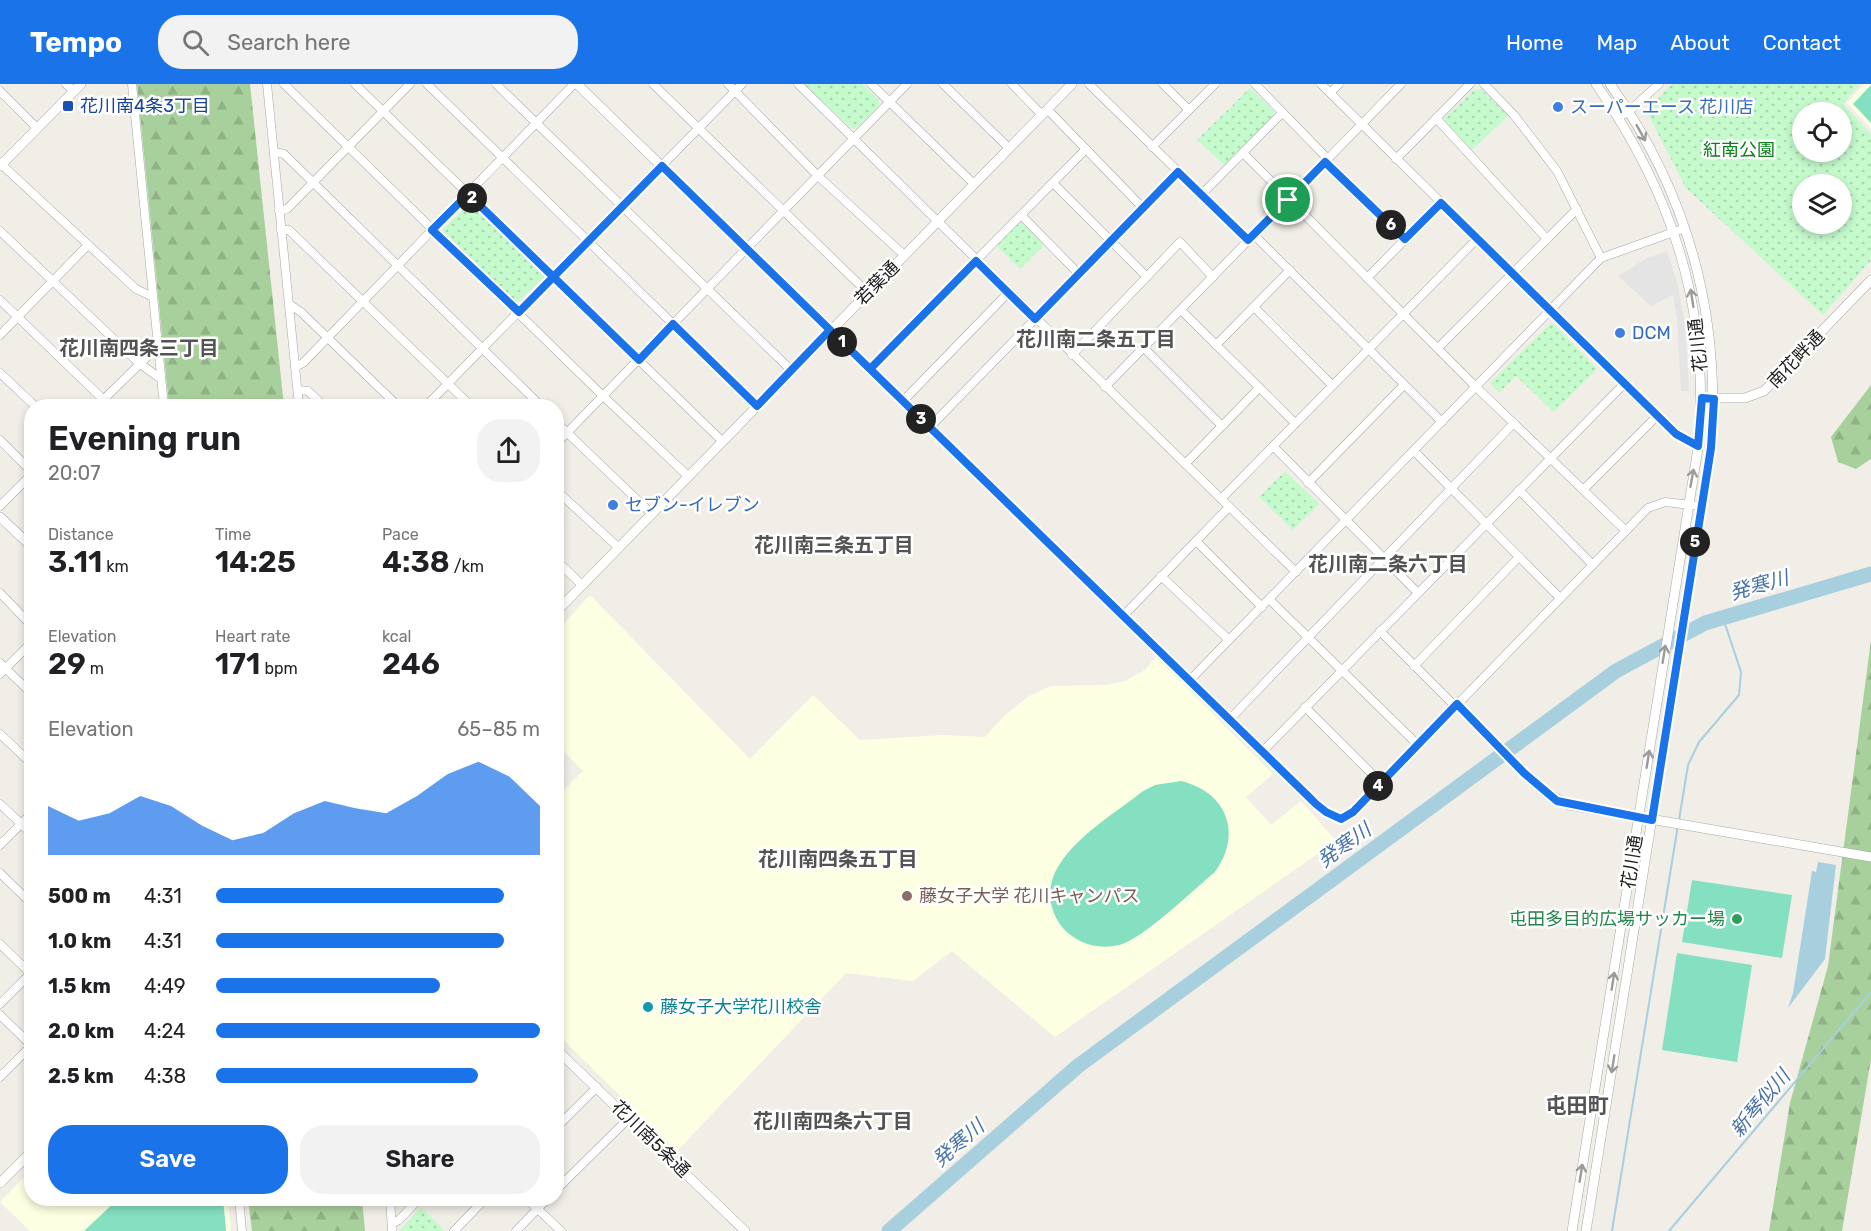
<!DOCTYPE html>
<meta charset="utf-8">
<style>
:root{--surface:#fff;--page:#f2f2f2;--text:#202124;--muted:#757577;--accent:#1a73e8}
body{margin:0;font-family:Rubik,"Noto Sans JP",sans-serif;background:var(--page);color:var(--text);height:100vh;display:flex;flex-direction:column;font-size:22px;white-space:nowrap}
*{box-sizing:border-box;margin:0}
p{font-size:20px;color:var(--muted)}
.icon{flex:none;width:33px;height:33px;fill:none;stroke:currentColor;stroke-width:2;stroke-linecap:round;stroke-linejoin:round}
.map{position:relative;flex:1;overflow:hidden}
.drawer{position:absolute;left:24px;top:315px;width:540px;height:807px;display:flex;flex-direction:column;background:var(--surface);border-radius:24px;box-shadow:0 3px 9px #0003}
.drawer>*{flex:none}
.controls{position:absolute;left:1792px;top:18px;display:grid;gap:12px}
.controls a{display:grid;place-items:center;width:60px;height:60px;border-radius:50%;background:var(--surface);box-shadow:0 3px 9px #0003;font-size:30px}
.pin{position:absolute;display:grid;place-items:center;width:51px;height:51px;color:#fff;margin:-26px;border:3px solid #fff;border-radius:50%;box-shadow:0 2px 6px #0007}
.km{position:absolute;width:30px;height:30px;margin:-15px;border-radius:50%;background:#222;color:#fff;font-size:16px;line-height:30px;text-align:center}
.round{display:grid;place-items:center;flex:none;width:63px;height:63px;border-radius:24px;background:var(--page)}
.summary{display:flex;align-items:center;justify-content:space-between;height:102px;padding:0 24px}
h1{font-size:33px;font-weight:600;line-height:45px}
.figures{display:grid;grid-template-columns:repeat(3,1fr);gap:9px;height:102px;padding:6px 24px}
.figures div{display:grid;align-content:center}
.figures b{font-size:30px;font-weight:600}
.figures small{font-size:16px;font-weight:400}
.figures p{font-size:16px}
.chart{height:168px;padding:12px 24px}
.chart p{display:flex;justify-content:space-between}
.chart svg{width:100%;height:108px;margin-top:6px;fill:var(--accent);opacity:.7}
.action{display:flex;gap:12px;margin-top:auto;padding:12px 24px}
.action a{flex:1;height:69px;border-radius:24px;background:var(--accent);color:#fff;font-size:24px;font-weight:600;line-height:69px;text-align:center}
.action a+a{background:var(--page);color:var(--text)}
ul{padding:0 24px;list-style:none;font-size:20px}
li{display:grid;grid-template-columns:96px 72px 1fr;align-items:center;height:45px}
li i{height:15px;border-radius:8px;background:var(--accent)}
header{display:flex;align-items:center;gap:36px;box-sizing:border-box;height:84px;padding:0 30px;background:var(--accent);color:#fff}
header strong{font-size:28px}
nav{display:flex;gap:33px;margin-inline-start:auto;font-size:21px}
.search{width:420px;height:54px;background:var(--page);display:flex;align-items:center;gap:15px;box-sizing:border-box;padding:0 21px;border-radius:24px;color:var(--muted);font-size:22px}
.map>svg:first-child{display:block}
</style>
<header>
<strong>Tempo</strong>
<div class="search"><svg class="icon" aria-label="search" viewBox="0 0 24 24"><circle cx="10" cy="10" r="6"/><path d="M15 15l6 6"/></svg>Search here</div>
<nav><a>Home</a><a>Map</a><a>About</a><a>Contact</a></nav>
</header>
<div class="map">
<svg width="1871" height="1147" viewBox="0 0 1871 1147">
<defs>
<pattern id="forest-firs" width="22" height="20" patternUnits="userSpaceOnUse" patternTransform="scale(1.5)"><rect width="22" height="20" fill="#a8d09c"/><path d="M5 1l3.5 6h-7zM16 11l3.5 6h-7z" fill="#90b286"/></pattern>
<pattern id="park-dots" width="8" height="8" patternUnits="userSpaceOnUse" patternTransform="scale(1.5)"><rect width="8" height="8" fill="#c5facc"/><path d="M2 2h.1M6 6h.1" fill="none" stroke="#a9d6af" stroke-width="1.8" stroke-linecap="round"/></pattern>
</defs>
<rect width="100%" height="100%" fill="#f1eee7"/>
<g fill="#fdffe2">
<path d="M1864 0H1871V45L1847 19Z"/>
<path d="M590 511 750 675 813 611 860 656 944 651 985 653 1004 632 1029 612 1051 602 1105 601 1125 597 1145 586 1156 573 1273 690 1246 713 1271 741 1301 717 1336 757 1055 953 952 867 913 897 846 889 677 1067 557 950 556 714 583 687 557 660V547Z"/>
<path d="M31 1086 32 1114 228 1115 231 1147H30L0 1118Z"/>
</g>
<g fill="url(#forest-firs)">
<path d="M137 0H250L284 322H169Z"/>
<path d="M1871 301V375L1856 385 1838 378 1831 353Z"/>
<path d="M1871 556V975L1842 1147H1769L1790 1019 1828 882Z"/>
<path d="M248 1115H362L365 1147H252Z"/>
</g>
<g fill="url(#park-dots)" fill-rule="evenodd">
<path d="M804 0H862L879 16V22L856 45 851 44Z"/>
<path d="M1672 0H1860L1843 20 1871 50V176L1823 231 1686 104 1648 30V23ZM1803 28H1842V68H1803ZM1803 100H1842V140H1803Z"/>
<path d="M1250 4 1274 27 1273 32 1226 82 1197 56Z"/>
<path d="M1481 5 1508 32 1472 66 1445 37V34L1474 6Z"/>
<path d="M471 118 545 192 517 219 442 146Z"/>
<path d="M1017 139H1022L1045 160 1020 185 996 161Z"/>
<path d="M1553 239 1597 285 1554 328 1516 292 1499 309 1490 299 1550 240Z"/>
<path d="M1285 387 1319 420 1293 446 1259 413Z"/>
<path d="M421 1123 445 1147H399Z"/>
</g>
<g fill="#85e0c1">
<path d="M1871 1V39L1853 20Z"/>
<path d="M1181 697C1227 708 1243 750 1215 788 1192 807 1150 848 1125 859 1107 866 1087 863 1072 852 1062 845 1055 835 1052 823 1038 773 1110 734 1143 707L1155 701Z"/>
<path d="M1692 796 1792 811 1782 874 1682 858Z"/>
<path d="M1677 869 1752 881 1737 978 1662 966Z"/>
<path d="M118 1115H223L226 1147H84Z"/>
</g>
<path fill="#e4e4e4" d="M1667 167 1677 198 1685 240 1689 307H1681L1677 235 1673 211 1651 222 1618 192 1647 174Z"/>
<path fill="#a8cfde" d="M1818 778 1836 781 1825 875 1788 924 1793 909 1812 787 1816 788Z"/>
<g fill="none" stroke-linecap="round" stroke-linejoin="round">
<g stroke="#a8cfde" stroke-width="2">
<path d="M1679 736 1688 681 1699 658 1739 611 1741 588 1723 534"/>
<path d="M1612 1147 1678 741"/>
<path d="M1669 1147 1871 908"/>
</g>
<path stroke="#a8cfde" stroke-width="15" d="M889 1147 1078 982 1616 587 1705 539 1871 490"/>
<defs>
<g id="minor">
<path d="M66 0 74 7"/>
<path d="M132 0 164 322"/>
<path d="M267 0 299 322"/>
<path d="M284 0 603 312 688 392"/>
<path d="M355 0 722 357"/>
<path d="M427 0 757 322"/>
<path d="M496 0 791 286"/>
<path d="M653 0 867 208"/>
<path d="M728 0 818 92 904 171"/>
<path d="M798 0C964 163 1129 326 1296 488"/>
<path d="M871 0 974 100"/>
<path d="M943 0 1009 64"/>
<path d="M1012 0 1042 31"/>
<path d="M1089 0 1248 156"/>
<path d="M1163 0 1189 26"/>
<path d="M1255 0 1328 75"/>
<path d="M1321 0 1676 350 1698 362"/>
<path d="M1484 0 1514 31 1557 87 1601 174"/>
<path d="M0 7 37 44"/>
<path d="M1330 9 1339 0"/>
<path d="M1047 25 1143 124"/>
<path d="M1619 33 1629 27 1659 0"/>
<path d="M1436 34 1547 155"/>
<path d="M1152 63 1215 0"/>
<path d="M274 68 284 70 541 322"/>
<path d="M1243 69 1476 303 1626 447"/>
<path d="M1396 75 1470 0"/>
<path d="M1325 78 1405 155"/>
<path d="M0 79 136 205 153 213"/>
<path d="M1053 99 1147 193"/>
<path d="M1201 111 1282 29"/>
<path d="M279 127 287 125 410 0"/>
<path d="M1021 131 1079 190"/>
<path d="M281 146H289L471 322"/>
<path d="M0 147 139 279 161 295"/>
<path d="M1254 151 1442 338"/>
<path d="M1367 194 1441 119"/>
<path d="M0 216 110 322"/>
<path d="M289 220 301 228 398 322"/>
<path d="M1254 223 1332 301"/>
<path d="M1181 226 1295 339"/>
<path d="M830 246 1316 719 1326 728 1341 735 1353 728 1648 424 1665 418 1700 422"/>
<path d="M0 251 88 161"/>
<path d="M1216 261 1290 186"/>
<path d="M1144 264 1222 342"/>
<path d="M1438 264 1577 125"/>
<path d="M1072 271 1180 158 1213 193"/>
<path d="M295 283 303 279 574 0"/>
<path d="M870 284 1086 65"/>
<path d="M0 289 35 322"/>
<path d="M1105 303 1401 0"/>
<path d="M298 306 308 307 324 322"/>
<path d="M903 317 1008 209"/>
<path d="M97 322 158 262"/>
<path d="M426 322 742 0"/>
<path d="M556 338 652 430"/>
<path d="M930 343 1178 88"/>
<path d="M0 356 32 388"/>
<path d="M556 360 907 0"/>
<path d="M1273 362 1418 509"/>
<path d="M1414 367 1560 514"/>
<path d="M1185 380 1259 304"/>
<path d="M1308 399 1404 301"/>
<path d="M556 406 619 464"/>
<path d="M1519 406 1593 481"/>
<path d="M1583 406 1657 332"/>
<path d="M1221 415 1477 155"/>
<path d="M0 422 32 390"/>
<path d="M1196 457 1262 523"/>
<path d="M556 476 582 501"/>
<path d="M1161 492 1229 556"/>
<path d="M0 509 32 542"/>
<path d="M1269 515 1418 661"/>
<path d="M1123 532 1229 423"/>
<path d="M1380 547 1455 622"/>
<path d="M0 579 32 610"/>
<path d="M1414 582 1519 473"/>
<path d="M0 590 32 558"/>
<path d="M1190 596 1601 174 1685 144"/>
<path d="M1457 620 1524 689"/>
<path d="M1305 623 1381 699"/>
<path d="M1230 635 1514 339"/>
<path d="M0 650 32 680"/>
<path d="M1263 667 1624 300"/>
<path d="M0 720 32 750"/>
<path d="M0 761 32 729"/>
<path d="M0 789 32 820"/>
<path d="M0 860 30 889"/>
<path d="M0 920 32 888"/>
<path d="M0 931 32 962"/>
<path d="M0 993 32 961"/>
<path d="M556 1044 597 1003"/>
<path d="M556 1106 629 1034"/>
<path d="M239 1114 242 1147"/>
<path d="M390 1114 392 1147"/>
<path d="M526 1114 561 1147"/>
<path d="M392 1139 399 1136 420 1114"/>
<path d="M454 1147 486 1114"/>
<path d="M516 1147 548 1114"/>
</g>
<g id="tertiary">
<path d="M577 0 830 246"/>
<path d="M0 82 81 0"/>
<path d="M1709 314H1745L1764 307 1871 196"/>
<path d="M0 433 32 463"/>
<path d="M556 528 1072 0"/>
<path d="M1524 689 1548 710 1569 721 1871 773"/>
<path d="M556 965 745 1147"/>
<path d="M0 1099 32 1067"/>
<path d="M1572 1147 1699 358C1709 222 1673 111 1596 0"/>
<path d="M1586 1147 1711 364C1721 231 1688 109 1610 0"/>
</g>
</defs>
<use href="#minor" stroke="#a7a7a7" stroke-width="9"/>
<use href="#tertiary" stroke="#a7a7a7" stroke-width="10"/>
<use href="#minor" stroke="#fff" stroke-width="8"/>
<use href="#tertiary" stroke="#fff" stroke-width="9"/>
</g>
<defs><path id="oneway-shaft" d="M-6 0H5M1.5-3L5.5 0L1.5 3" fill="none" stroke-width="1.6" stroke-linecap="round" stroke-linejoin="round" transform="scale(1.5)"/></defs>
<g stroke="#9b9b9b">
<use href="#oneway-shaft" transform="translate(1641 49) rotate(61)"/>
<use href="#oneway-shaft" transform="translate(1692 214) rotate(-99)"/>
<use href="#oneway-shaft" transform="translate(1692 394) rotate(-80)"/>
<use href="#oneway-shaft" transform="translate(1664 570) rotate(-81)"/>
<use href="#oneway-shaft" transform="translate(1648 675) rotate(-81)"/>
<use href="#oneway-shaft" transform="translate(1613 897) rotate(-81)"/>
<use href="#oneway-shaft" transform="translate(1613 980) rotate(99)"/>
<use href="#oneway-shaft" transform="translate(1581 1089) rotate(-81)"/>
</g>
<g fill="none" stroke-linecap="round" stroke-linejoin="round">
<defs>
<path id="route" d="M1288 116 1248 156 1178 88 1035 235 976 177 870 285 662 82C614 131 567 179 519 228L432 146 468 110 639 276 673 240 757 322 830 246 870 285C1019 429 1168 574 1316 720L1326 728 1341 735 1353 728 1457 620 1524 689 1557 717 1652 736 1711 364 1714 315 1702 314 1698 362 1676 350 1441 119 1405 155 1325 78 1288 116"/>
</defs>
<use href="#route" stroke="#fff" stroke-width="12"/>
<use href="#route" stroke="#1a73e8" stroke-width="8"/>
</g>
<rect fill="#1a4fb4" stroke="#fff" stroke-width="2" x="62" y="16" width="12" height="12" rx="3"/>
<g fill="#3f7fe0" stroke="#fff" stroke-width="2">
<circle cx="1558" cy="23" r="6"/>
<circle cx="1620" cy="249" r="6"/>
<circle cx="613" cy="421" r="6"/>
</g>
<circle fill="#8d6e63" stroke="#fff" stroke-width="2" cx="907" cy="812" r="6"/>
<circle fill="#2e9e5b" stroke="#fff" stroke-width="2" cx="1737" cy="835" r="6"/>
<circle fill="#0f9aa8" stroke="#fff" stroke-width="2" cx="648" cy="923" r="6"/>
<g text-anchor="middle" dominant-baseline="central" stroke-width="5" stroke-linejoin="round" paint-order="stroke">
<g font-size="18" fill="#164399" stroke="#fff" text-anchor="start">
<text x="80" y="22">花川南4条3丁目</text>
</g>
<g font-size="18" fill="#366cbe" stroke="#fff" text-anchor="start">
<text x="1570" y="23">スーパーエース 花川店</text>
<text x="1632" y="249">DCM</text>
<text x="625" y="421">セブン-イレブン</text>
</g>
<g font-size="18" fill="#0b811b" stroke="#fff">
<text x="1739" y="66">紅南公園</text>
</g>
<g font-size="18" fill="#202020" stroke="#fff">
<text transform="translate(877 199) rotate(-45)">若葉通</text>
<text transform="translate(1698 261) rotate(-96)">花川通</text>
<text transform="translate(1796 275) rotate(-46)">南花畔通</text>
<text transform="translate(1632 778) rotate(-81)">花川通</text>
<text transform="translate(651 1055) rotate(44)">花川南5条通</text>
</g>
<g font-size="18" fill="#785e54" stroke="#fff" text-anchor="start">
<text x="919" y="812">藤女子大学 花川キャンパス</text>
</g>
<g font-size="18" fill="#27864d" stroke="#fff" text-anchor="end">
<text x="1725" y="835">屯田多目的広場サッカー場</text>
</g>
<g font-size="18" fill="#0d838f" stroke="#fff" text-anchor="start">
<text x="660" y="923">藤女子大学花川校舎</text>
</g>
<g font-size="20" font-weight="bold" fill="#535353" stroke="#fff">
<text x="1096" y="255">花川南二条五丁目</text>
<text x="139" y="264">花川南四条三丁目</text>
<text x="834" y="461">花川南三条五丁目</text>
<text x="1388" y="480">花川南二条六丁目</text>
<text x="838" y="775">花川南四条五丁目</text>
<text x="833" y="1037">花川南四条六丁目</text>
</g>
<g font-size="20" font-style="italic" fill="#4874a9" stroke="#fff">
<text transform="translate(1759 501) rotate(-16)">発寒川</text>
<text transform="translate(1344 761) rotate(-36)">発寒川</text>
<text transform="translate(1760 1019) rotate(-50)">新琴似川</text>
<text transform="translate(958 1059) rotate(-41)">発寒川</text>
</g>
<g font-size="21" font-weight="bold" fill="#535353" stroke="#fff">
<text x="1577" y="1021">屯田町</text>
</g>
</g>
</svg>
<div class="controls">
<a><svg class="icon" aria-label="locate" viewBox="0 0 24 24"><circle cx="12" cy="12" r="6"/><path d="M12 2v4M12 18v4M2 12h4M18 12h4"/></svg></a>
<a><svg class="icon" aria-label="layers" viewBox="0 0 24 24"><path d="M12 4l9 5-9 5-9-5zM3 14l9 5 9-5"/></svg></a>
</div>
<div class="pin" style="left:1288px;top:116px;background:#1e9e55"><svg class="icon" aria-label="arrive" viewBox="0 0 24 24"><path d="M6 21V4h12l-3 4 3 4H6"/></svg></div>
<b class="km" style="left:842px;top:258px">1</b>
<b class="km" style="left:472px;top:114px">2</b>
<b class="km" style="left:921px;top:335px">3</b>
<b class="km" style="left:1378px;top:702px">4</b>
<b class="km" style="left:1695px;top:458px">5</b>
<b class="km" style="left:1391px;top:141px">6</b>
<section class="drawer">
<div class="summary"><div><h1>Evening run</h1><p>20:07</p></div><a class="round"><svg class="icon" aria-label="share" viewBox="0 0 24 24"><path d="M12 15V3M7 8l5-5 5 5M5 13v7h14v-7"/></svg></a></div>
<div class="figures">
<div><p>Distance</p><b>3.11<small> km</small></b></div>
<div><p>Time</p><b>14:25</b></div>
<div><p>Pace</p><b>4:38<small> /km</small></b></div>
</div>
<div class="figures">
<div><p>Elevation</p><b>29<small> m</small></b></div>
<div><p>Heart rate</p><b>171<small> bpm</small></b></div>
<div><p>kcal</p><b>246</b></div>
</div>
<div class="chart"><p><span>Elevation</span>65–85 m</p>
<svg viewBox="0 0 160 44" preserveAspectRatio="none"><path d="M0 44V24L10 30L20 27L30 20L40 24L50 32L60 38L70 35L80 27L90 22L100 25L110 27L120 20L130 11L140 6L150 12L160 24V44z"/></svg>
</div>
<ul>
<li><b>500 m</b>4:31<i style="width:89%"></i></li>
<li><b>1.0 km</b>4:31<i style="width:89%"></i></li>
<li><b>1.5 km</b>4:49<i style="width:69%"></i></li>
<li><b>2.0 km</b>4:24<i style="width:100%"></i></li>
<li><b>2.5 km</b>4:38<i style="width:81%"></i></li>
</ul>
<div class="action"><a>Save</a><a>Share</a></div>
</section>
</div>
